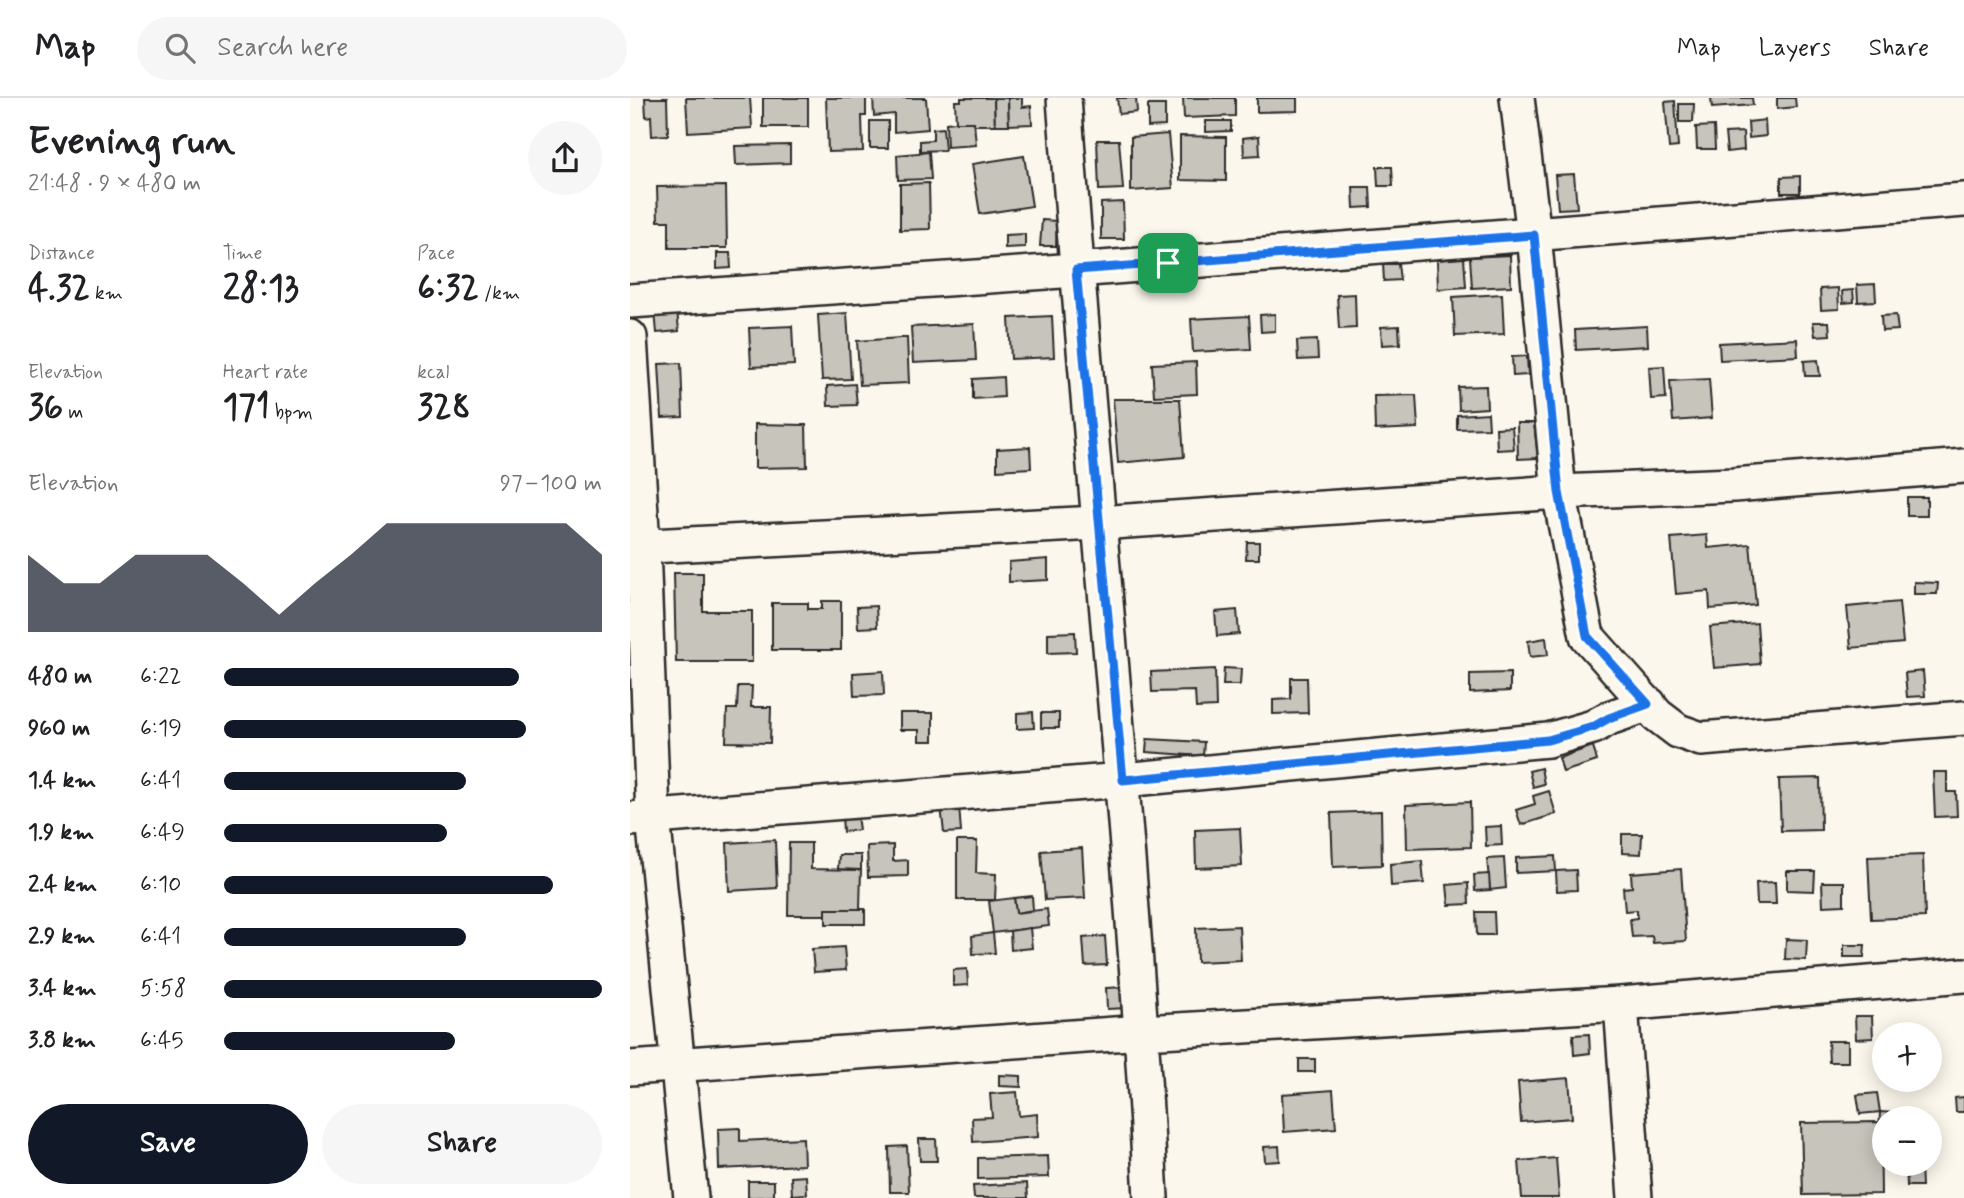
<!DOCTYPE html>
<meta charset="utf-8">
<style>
:root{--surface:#fff;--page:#f6f6f6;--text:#202124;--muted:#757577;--line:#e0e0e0;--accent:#111827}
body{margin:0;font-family:Mynerve,sans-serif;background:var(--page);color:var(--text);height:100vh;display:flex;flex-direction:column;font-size:26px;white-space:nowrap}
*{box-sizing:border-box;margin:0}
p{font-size:23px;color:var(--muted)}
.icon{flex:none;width:38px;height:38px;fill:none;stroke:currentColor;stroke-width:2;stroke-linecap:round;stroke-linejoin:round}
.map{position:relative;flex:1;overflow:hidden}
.panel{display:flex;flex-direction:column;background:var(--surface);width:630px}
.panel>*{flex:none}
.tools{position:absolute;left:1242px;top:924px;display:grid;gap:14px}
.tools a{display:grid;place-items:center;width:70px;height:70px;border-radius:50%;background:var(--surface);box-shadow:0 4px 18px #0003;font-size:35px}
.pin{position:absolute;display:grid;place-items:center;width:60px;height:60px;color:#fff;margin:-30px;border-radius:14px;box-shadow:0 4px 10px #0006}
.round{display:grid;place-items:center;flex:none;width:74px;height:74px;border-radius:37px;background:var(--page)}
.headline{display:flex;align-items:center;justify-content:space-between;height:119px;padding:0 28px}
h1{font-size:38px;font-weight:800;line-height:52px}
.stats{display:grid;grid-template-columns:repeat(3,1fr);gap:10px;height:119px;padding:7px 28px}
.stats div{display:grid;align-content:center}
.stats b{font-size:35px;font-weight:800}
.stats small{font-size:19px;font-weight:400}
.stats p{font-size:19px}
.chart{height:196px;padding:14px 28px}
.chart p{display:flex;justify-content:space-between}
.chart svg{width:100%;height:126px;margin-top:7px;fill:var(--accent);opacity:.7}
.button{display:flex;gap:14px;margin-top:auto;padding:14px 28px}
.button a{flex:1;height:80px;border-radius:42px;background:var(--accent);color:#fff;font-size:28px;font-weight:800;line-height:80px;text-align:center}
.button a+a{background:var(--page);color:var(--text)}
ul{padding:0 28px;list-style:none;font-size:23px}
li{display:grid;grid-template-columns:112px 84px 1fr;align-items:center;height:52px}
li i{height:18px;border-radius:9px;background:var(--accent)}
header{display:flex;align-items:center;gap:42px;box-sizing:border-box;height:98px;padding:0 35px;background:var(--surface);border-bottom:2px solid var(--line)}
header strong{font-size:33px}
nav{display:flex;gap:38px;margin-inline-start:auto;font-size:24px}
.search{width:490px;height:63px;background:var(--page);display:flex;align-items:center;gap:18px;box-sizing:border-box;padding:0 24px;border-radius:38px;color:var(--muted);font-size:26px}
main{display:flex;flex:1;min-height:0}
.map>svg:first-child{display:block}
</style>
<header>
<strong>Map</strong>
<div class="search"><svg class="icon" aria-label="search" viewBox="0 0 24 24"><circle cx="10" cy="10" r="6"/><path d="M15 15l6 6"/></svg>Search here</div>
<nav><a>Map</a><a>Layers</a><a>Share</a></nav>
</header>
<main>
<section class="panel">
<div class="headline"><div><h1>Evening run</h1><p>21:48 · 9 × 480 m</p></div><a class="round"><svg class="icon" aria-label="share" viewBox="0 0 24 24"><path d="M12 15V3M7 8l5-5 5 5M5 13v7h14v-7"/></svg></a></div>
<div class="stats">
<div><p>Distance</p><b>4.32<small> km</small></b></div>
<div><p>Time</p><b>28:13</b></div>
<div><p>Pace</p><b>6:32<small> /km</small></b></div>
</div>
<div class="stats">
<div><p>Elevation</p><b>36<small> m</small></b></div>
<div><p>Heart rate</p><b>171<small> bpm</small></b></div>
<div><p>kcal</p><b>328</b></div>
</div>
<div class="chart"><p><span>Elevation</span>97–100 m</p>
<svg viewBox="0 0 160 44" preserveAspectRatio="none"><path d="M0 44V17L10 27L20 27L30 17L40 17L50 17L60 27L70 38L80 27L90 17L100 6L110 6L120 6L130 6L140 6L150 6L160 17V44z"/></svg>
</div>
<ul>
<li><b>480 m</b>6:22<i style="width:78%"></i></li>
<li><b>960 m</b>6:19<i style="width:80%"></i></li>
<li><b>1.4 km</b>6:41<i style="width:64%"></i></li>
<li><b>1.9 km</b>6:49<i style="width:59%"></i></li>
<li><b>2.4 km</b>6:10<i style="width:87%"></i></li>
<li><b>2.9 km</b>6:41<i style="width:64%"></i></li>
<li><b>3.4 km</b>5:58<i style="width:100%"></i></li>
<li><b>3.8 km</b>6:45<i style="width:61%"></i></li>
</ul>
<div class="button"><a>Save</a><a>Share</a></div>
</section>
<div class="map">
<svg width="1334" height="1100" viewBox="0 0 1334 1100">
<rect width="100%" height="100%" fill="#fbf7ec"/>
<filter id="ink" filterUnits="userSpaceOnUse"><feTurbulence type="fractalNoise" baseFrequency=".0143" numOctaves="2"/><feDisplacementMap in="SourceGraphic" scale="14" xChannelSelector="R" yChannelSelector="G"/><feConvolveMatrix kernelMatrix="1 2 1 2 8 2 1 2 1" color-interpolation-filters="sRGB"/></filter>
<g filter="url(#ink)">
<g fill="#c7c4bc" stroke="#2b2b2b" stroke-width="2">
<path d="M15 0H37L38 37 22 38 21 18 16 19Z"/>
<path d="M56 0H120L122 30 58 34Z"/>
<rect x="133" y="0" width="45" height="29"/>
<path d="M196 0H236V18H232L233 53 198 54Z"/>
<path d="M243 0H296L298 31 264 34V16L244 18Z"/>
<path d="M331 0H364L365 27H344V24H326L325 3H331Z"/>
<path d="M364 0H378L379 27H365Z"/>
<path d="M378 0H392V9L401 8 402 26 379 27Z"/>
<path d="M487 0H506L507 14 489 16Z"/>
<path d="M553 0H605V18L554 20Z"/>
<path d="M627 0H667V13L627 14Z"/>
<path d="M1081 0H1122L1123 7 1082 10Z"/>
<path d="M1147 0H1165L1166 9 1147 11Z"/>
<path d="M1045 3 1048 49 1039 50 1035 4Z"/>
<path d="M1049 6H1064L1063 24H1049Z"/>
<path d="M518 7H535V28L518 29Z"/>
<path d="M1135 22 1136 38 1119 40 1118 24Z"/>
<rect x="240" y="23" width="18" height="27"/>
<path d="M576 23H601V33L576 34Z"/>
<path d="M326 24H344L346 47 317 49 316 25Z"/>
<path d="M1084 28 1085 51H1067L1066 29Z"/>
<path d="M313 30 315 52 290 53V43L303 42V31Z"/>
<path d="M1113 34 1114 52 1097 54 1095 35Z"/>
<path d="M538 36 543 90 501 93V39Z"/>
<path d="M550 38 596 39V83L550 82Z"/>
<path d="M629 38 630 57 614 58 613 40Z"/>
<path d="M467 42H489L493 91 469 92Z"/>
<path d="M160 47V65L106 67 105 48Z"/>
<path d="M299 54 301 81 268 82 267 57Z"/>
<path d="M394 58 402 108 350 116 342 66Z"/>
<path d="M747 69H762L763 88H748Z"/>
<path d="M944 76 947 110 928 111 925 77Z"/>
<path d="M1170 78V95H1151V79Z"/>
<path d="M299 85 300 131 270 132V86Z"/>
<path d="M96 88 97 150H39V123H28L27 89Z"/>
<path d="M723 89H740L741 109 724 110Z"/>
<path d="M493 104 494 141H471V105Z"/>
<path d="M412 122 427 123 426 148H410Z"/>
<path d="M395 136V149L375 150V137Z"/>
<path d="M87 155H100L101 170 87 171Z"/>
<path d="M880 157 881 188 842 190 840 159Z"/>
<path d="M834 160 836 189 808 191 807 162Z"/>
<path d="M753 166H768L770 182 754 183Z"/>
<path d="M1245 186 1246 203 1228 204 1227 187Z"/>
<path d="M1208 190 1209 211 1191 212 1190 191Z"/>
<path d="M1223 192 1224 204 1213 205 1212 193Z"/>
<path d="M725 196 726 230 709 231 707 197Z"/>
<path d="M872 196 874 236 825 238 823 199Z"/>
<path d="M47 212 49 233 27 235 25 214Z"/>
<path d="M217 215 221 281 192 282 188 217Z"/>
<path d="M645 216V233L631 234 630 217Z"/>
<path d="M1266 217 1268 232 1252 233 1251 218Z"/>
<path d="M422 218 424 259 381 261 379 220Z"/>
<path d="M619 218 621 251 563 254 561 221Z"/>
<path d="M1183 224H1199L1200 237 1185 238Z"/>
<path d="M344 226 346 262 283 265 281 229Z"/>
<path d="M162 228 164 267 121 269 119 230Z"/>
<path d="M769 228 770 246 752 247 751 229Z"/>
<path d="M1017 228 1018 248 946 252 945 232Z"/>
<path d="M271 240H277L279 285 230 287 227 243Z"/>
<path d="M1167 241 1168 258 1090 262 1089 245Z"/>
<path d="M687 242 688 261 668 262 667 243Z"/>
<path d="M897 258 898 277 883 278 882 259Z"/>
<path d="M1188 262 1190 278H1175L1174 263Z"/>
<path d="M566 264 567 296 524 298 522 266Z"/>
<path d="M51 265 53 319 32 320 29 266Z"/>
<path d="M1034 268 1036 300 1021 301 1019 269Z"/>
<path d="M373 279 374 299 343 301V281Z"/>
<path d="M1079 281 1082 320 1043 323 1040 283Z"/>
<path d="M225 286 227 307 198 308 197 288Z"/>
<path d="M856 288 857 310 829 312 828 289Z"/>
<path d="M786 297 788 330 745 332 744 298Z"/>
<path d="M483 301H550L554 359 488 365Z"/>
<path d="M858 315 859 330 827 331V317Z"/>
<path d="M887 325H904L908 360 888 361Z"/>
<path d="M125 326 176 327 177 369 125 370Z"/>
<path d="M882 329 884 351 867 352 866 330Z"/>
<path d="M400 349 401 370 367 372V351Z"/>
<rect x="1277" y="399" width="20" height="19"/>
<path d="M1077 437 1078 450 1120 446 1126 507 1080 511 1079 493 1046 496 1041 440Z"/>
<path d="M617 444H629V461H616Z"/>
<path d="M418 461V482L379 484V464Z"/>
<path d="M44 475H73V513H122V564H46Z"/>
<path d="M1284 484 1308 485 1307 496H1284Z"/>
<path d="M192 503H211V552H142V505H178V511H192Z"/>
<path d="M1269 504 1273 545 1221 550 1217 509Z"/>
<path d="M246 508 247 529 228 530 227 509Z"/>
<path d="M607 512 609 536 587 538 585 514Z"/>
<path d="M1127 525 1130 566 1084 570 1080 529Z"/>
<path d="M445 534 446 554 418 555V535Z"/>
<path d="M916 540 918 557 900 559 898 543Z"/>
<path d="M594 570 611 571 610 587H593Z"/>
<path d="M585 571 586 609 566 610 565 593 522 594 521 574Z"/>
<path d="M253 573 254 597 224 598 223 575Z"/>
<path d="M1293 573 1295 598 1277 599 1275 575Z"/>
<path d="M880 575V593L840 595V576Z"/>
<path d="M661 580H677L678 615 643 616V602L661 601Z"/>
<path d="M108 588H122L121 609H141L140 645 96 644 97 611H107Z"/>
<path d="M403 614 404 630 387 631V615Z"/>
<path d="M270 615H303V643H289V632H270Z"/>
<rect x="411" y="615" width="18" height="15"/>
<path d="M517 641 574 644 573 658 516 654Z"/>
<path d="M963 648 967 663 933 674 929 660Z"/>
<path d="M911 670 914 686 903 689 899 673Z"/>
<path d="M1303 674H1317V694H1326L1327 718 1305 719Z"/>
<path d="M1190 680 1191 732 1151 733 1149 681Z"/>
<path d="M919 693 926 716 891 727 886 712 905 706 903 698Z"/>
<path d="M840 704 841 749 777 751 776 707Z"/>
<path d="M329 707 331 734 314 735 311 708Z"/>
<path d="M751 713 752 767 703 769 701 715Z"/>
<path d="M212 718H227L229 732 213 734Z"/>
<path d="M871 728 872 747 856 748 855 729Z"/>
<path d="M610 730 612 768 566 770 565 732Z"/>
<path d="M992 736H1012L1011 756 992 755Z"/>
<path d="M145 742 147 790 99 793 97 745Z"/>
<path d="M327 743H347L346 775 366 776 365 802H327Z"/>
<path d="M159 745H181V771L231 772 230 811H196V817H158Z"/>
<path d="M263 747V763L278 762V778L238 779 237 748Z"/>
<path d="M452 750 455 800 415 802 411 753Z"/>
<path d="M209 757H231V772L208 771Z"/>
<path d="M1293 757 1295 819 1241 821 1238 759Z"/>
<path d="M925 758 926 773 886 775V760Z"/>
<path d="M874 760 876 790 860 792 857 761Z"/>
<path d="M792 763 794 785 761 788 760 766Z"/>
<path d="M1051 771 1056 843 1023 845 1022 838 1002 839 1000 821 1007 820V812L995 813 993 790 1002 789 1001 775Z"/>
<path d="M946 772 947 792 927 793 926 773Z"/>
<path d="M1157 773H1185L1184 793 1157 792Z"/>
<path d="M859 776 860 792 845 793 844 777Z"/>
<path d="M1145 784 1146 806H1127L1126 785Z"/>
<path d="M1192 784H1214V807L1193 808Z"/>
<path d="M838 785 839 806 819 807 817 787Z"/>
<path d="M402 798 403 812 386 815 384 800Z"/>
<path d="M384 800 386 815 417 811 419 828 363 835 359 803Z"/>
<rect x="196" y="811" width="39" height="15"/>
<path d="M846 814H864L865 837H847Z"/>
<path d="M609 828 611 862 567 864 566 830Z"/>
<path d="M400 830 402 850 381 852 380 833Z"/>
<path d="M363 835 365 855 343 856 342 838Z"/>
<path d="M475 838 477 867 455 868 453 840Z"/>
<path d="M1156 841 1177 842 1176 862 1155 861Z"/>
<path d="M1214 847H1235L1234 859H1214Z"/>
<path d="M214 849 216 872 184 874 182 851Z"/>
<path d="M337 871 338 887 323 888V872Z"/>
<path d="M496 889 497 910 477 911 476 890Z"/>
<path d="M1225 918H1242L1243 940 1226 941Z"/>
<path d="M959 936 960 955 944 957 943 937Z"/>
<path d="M1198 943H1218V964H1199Z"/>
<rect x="669" y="961" width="16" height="13"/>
<path d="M369 977 391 978V989L369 988Z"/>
<path d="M939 980 942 1020 891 1024 888 984Z"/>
<path d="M703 992 706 1030 654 1034 652 996Z"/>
<path d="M387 994 389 1018 407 1016 408 1039 343 1044 342 1020 362 1019 360 996Z"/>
<path d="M1247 995 1250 1014 1230 1016 1227 997Z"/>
<path d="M1334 999V1014H1326L1325 1000Z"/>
<path d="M1250 1014 1265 1015V1020H1255V1034H1249Z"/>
<path d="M1250 1024 1251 1096 1173 1097 1171 1025Z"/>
<path d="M110 1030V1043L173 1040 174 1067 89 1071 88 1031Z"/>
<path d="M289 1041H306L307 1063H290Z"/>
<path d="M277 1048 279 1094H260L259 1049Z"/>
<path d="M649 1048 650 1063 635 1064 634 1049Z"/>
<path d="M418 1058 419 1079 348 1081V1060Z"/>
<path d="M926 1060 929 1100H892L889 1063Z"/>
<path d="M1276 1066H1291L1292 1088H1277Z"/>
<path d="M176 1078 177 1096 162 1097 161 1079Z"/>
<path d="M118 1083H144V1098L118 1100Z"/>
<path d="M397 1085 398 1100H344L343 1088Z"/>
</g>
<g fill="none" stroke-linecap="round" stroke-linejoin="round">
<defs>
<g id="minor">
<path d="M434 0C460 367 502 733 521 1100"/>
<path d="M887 0 904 137 929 394 957 538 1027 617 1048 633 1071 641 1334 620"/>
<path d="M0 203 446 172 1334 102"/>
<path d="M0 239 13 448 23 719 61 1100"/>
<path d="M0 449 468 425 929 394 1104 387 1334 368"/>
<path d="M0 721 493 682 918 642 963 629 979 620 1019 606"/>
<path d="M991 906 1005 1100"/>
<path d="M0 970 513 934 991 906 1334 877"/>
</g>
</defs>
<use href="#minor" stroke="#2b2b2b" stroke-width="38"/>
<use href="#minor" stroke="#fbf7ec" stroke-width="33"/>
</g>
</g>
<g fill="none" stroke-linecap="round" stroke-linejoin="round" filter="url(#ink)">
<defs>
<path id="route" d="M904 137 929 394 957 538 1018 606 979 620 963 629 918 642 493 682 446 172Z"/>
</defs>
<use href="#route" stroke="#fff" stroke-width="14"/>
<use href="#route" stroke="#1a73e8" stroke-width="9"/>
</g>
</svg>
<div class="tools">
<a>+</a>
<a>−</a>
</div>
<div class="pin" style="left:538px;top:165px;background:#1e9e55"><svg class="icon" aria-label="arrive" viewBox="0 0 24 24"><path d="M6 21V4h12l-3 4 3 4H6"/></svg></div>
</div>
</main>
